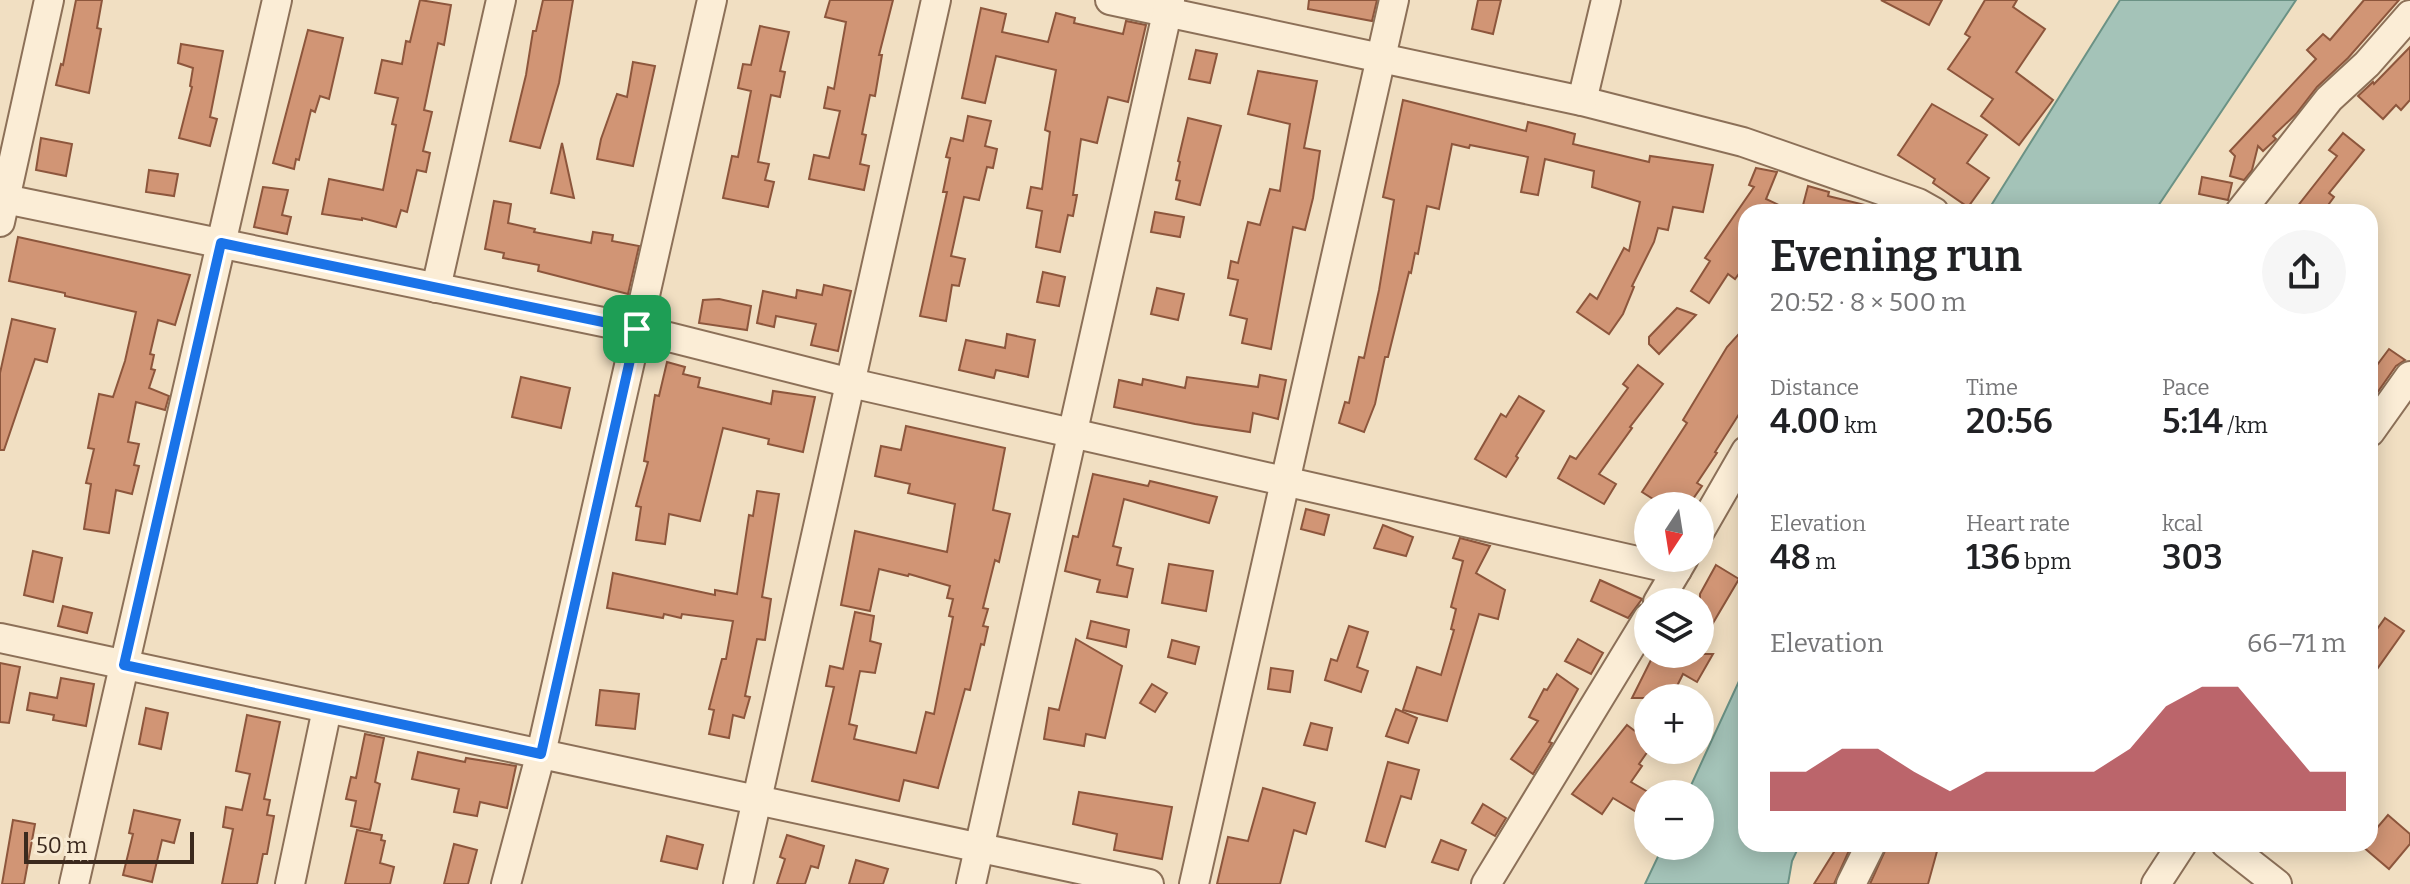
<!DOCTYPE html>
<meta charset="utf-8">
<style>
:root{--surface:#fff;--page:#f6f6f6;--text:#202124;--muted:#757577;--accent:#9f242d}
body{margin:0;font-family:Bitter,serif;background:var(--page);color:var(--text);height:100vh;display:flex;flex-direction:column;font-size:30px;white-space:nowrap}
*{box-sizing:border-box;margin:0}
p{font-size:26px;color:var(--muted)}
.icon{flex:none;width:44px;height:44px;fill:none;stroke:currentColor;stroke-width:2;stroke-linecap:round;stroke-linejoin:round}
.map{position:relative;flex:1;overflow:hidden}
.drawer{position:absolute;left:1738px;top:204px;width:640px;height:648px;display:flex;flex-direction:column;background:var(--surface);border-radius:24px;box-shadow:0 4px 20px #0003}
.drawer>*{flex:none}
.needle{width:52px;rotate:192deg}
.controls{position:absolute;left:1634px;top:492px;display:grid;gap:16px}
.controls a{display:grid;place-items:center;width:80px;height:80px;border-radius:50%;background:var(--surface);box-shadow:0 4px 20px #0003;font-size:40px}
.scale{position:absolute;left:24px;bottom:20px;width:170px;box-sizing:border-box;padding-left:8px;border:4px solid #3b291d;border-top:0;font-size:22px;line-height:28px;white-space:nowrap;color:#3b291d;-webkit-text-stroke:6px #f8ead2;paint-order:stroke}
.pin{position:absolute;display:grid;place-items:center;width:68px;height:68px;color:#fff;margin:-34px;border-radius:16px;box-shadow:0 4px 12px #0006}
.round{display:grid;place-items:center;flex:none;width:84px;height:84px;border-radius:42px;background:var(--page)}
.overview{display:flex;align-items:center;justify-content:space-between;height:136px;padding:0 32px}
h1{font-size:44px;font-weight:600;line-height:60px}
.stats{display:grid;grid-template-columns:repeat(3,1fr);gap:12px;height:136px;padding:8px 32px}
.stats div{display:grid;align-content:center}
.stats b{font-size:34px;font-weight:600}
.stats small{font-size:22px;font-weight:400}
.stats p{font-size:22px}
.chart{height:224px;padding:16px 32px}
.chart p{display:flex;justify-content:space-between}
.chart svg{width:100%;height:144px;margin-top:8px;fill:var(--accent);opacity:.7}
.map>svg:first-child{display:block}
</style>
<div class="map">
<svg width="2410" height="884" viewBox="0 0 2410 884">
<rect width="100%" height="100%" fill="#f1dfc2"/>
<g fill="#a4c3b8" stroke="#6b9285" stroke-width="2">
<path d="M2120 0H2296L2154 212H1987Z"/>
<path d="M1746 666V844H1800L1792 861 1788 884H1645L1663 846H1700V794H1687Z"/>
</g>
<g fill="#d19575" stroke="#8d563c" stroke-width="2">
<path d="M76 0H102L97 28 101 29 89 93 56 85 61 64 63 65Z"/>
<path d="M420 0 451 5 444 45 438 43 424 110 432 112 423 151 430 153 426 172 417 170 407 212 401 210 396 227 362 218V220L322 214 329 179 383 190 396 125 392 124 398 98 375 93 382 60 402 64 406 41 410 42Z"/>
<path d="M543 0H573L559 83 540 148 510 141 526 75 533 31H536Z"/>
<path d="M830 0H893L879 55H882L875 96 870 95 862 134 866 135 860 164 869 166 864 190 809 179 814 155 829 158 840 111 824 108 828 87 834 89 846 22 825 17Z"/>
<path d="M1309 0H1377L1372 21 1308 9Z"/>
<path d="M1478 0H1501L1493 34 1472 29Z"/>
<path d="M1881 0H1942L1929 25Z"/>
<path d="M1985 0H2017L2013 7 2045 29 2016 72 2053 100 2019 145 1981 116 1993 99 1948 69 1970 37 1965 34Z"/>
<path d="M2364 0H2399L2348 58 2317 87 2296 114 2273 136 2276 139 2263 151 2258 146 2252 170 2244 180 2230 176 2235 156 2230 151 2316 59 2307 50 2323 34 2330 40Z"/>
<path d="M981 8 1006 14 1002 32 1048 42 1056 13 1075 18 1074 23 1123 34 1126 21 1146 25 1128 102 1108 97 1097 143 1081 139 1073 195H1077L1073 216 1068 215 1060 252 1036 247 1042 211 1027 208 1031 187 1042 189 1050 132 1045 130 1056 70 996 56 985 103 962 98Z"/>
<path d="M760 26 789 32 780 71 785 72 780 97 771 95 758 162 769 164 765 180 774 182 768 207 723 198 732 156 738 157 751 91 738 88 743 64 751 65Z"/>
<path d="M308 30 343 38 329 99 320 96 315 112 311 110 299 160 296 159 294 169 273 163Z"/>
<path d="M181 44 223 51 210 117 217 119 210 146 179 138 192 87 190 86 193 68 178 63Z"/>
<path d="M2410 47V100L2401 110 2396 105 2383 119 2358 96 2373 82 2374 84Z"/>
<path d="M1196 50 1217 54 1210 83 1189 79Z"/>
<path d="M633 62 655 66 633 166 597 159 601 139 617 94 627 97Z"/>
<path d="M1258 71 1317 81 1304 148 1320 151 1313 198 1305 230 1293 227 1271 349 1242 343 1247 319 1230 315 1238 280 1228 278 1231 261 1238 263 1248 222 1260 225 1270 189 1280 191 1290 124 1248 114Z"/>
<path d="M1403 100 1526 131 1528 122 1549 127 1575 134 1573 144 1649 162 1650 156 1713 165 1703 212 1673 207 1668 230 1658 228 1654 242 1632 286 1634 287 1623 314 1609 334 1577 312 1590 294 1597 299 1624 248 1629 251 1640 202 1592 187 1594 171 1545 159 1538 195 1521 192 1528 157 1470 145 1469 148 1452 144 1439 209 1427 206 1418 254 1415 253 1411 273 1409 272 1388 357H1385L1375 404 1364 432 1339 423 1345 402 1349 403 1359 357 1364 358 1379 290 1394 200 1383 197Z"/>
<path d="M1932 104 1987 135 1967 163 1989 178 1968 207 1933 183 1935 179 1898 155Z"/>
<path d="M968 116 991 121 985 146 997 149 993 168 987 167 979 200 964 197 951 256 965 259 959 286 952 285 946 321 920 316 947 192H943L950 158 946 157 951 138 963 141Z"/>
<path d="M1188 118 1221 126 1200 205 1176 199 1180 181 1176 180 1180 162 1178 161Z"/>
<path d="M2343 133 2364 150 2329 193 2334 197 2323 212H2293L2337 156 2329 150Z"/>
<path d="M41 138 72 144 66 176 36 170Z"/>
<path d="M562 143 574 198 551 193Z"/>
<path d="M1756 168 1777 172 1766 199 1794 212H1746V264L1735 279 1728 274 1709 303 1691 291 1710 261 1705 258 1754 187 1749 185Z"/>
<path d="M149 170 178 174 174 196 146 192Z"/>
<path d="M2202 177 2232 183 2228 200 2199 194Z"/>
<path d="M1808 186 1829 192 1828 196 1865 205 1864 212H1813L1802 209Z"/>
<path d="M263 187 288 190 282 215 291 217 287 234 254 227Z"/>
<path d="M494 201 511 204 508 223 535 229 534 232 591 243 593 232 613 235 612 241 639 246 628 294 538 271 539 265 503 258 504 253 485 249Z"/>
<path d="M1155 212 1184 217 1180 237 1151 232Z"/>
<path d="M18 237 190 275 175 325 158 320 150 354 154 355 151 369 155 370 149 388 169 396 165 410 136 402 128 442 139 444 134 465 139 466 132 494 116 490 109 533 84 529 91 484 86 483 94 449 88 448 99 394 113 397 125 361 136 312 65 296V293L9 281Z"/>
<path d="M1043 272 1065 277 1059 306 1037 302Z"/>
<path d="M824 285 851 291 838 351 811 345 816 324 776 316 774 327 757 323 763 291 796 298 797 290 822 295Z"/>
<path d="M1157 288 1184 294 1178 320 1151 314Z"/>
<path d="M719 299 751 306 747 330 699 323 703 300Z"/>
<path d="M1677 308 1696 315 1659 354 1649 344V337Z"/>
<path d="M12 319 55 329 47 362 35 359 4 450H0V373Z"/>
<path d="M1746 326V403L1715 452 1717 453 1697 483 1702 486 1688 506H1664L1642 492 1687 423 1683 420 1727 347Z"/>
<path d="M1007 334 1035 340 1028 377 996 370 994 378 959 370 966 340 1005 348Z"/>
<path d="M2389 349 2405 360 2396 366 2370 403V366L2374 369Z"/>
<path d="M667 362 685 367 683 374 700 378 698 387 771 404 773 391 815 397 803 452 768 444 769 439 723 428 700 521 669 514 665 544 636 540 641 507 636 506 648 462 644 461 655 395 659 396Z"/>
<path d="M1638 365 1663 384 1630 427 1632 428 1599 474 1616 484 1604 504 1558 478 1570 456 1576 459 1628 388 1623 384Z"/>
<path d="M1260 375 1286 380 1283 395 1278 419 1253 413 1250 432 1195 424 1114 407 1119 380 1142 385 1143 379 1185 388 1187 377 1258 387Z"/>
<path d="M521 377 570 388 561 428 512 417Z"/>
<path d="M1519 396 1544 411 1516 456 1518 458 1506 477 1475 459 1501 414 1506 417Z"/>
<path d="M906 426 1005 448 993 510 1010 514 999 562 995 560 983 608 988 609 983 626 988 627 984 645 981 644 970 690 965 689 938 788 904 780 899 801 812 781 834 687 826 686 830 666 843 669 855 612 874 616 870 641 881 644 875 673 860 671 849 724 857 726 854 739 916 753 926 712 934 714 953 617 949 616 953 599 947 598 950 586 909 574 908 576 879 569 870 611 841 605 855 531 947 552 955 504 908 493 910 484 875 476 881 446 901 450Z"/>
<path d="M1093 474 1148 486 1150 481 1217 497 1209 523 1124 499 1113 546 1121 548 1117 565 1133 569 1127 597 1097 592 1100 580 1065 571 1073 536 1078 537Z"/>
<path d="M757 491 779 494 762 597 771 599 765 640 757 639 745 696 750 697 744 718 733 715 729 738 709 734 714 710 709 709 722 659H726L733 621 682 614 681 618 664 614 663 618 607 608 613 573 715 595V590L737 594 749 515 753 516Z"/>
<path d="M1306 509 1329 515 1324 535 1301 529Z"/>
<path d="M1383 525 1413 537 1406 556 1374 548Z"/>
<path d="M1460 538 1490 546 1476 573 1505 590 1498 619 1479 614 1447 721 1403 710 1417 667 1441 675 1454 630 1451 629 1456 609 1451 607 1463 561 1453 558Z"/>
<path d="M33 551 62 558 53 602 24 595Z"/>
<path d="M1169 564 1213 571 1206 611 1162 603Z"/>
<path d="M1716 565 1739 579 1700 645V594Z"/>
<path d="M1600 580 1642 599 1628 618 1591 601Z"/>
<path d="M63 606 92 613 87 633 58 626Z"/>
<path d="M2385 618 2404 631 2370 679V639Z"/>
<path d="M1091 621 1129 630 1126 647 1087 638Z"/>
<path d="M1349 626 1368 632 1357 667 1368 671 1361 692 1325 680 1331 659 1337 661Z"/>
<path d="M1076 639 1122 666 1105 738 1086 734 1084 746 1044 739 1049 708 1059 710Z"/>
<path d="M1578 639 1603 653 1591 674 1565 661Z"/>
<path d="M1172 640 1199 647 1195 664 1168 657Z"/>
<path d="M1649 654H1713L1697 682 1683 674 1671 698H1632L1653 656Z"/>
<path d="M0 663 20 667 9 723 0 722Z"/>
<path d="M1271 668 1293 671 1290 692 1268 689Z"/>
<path d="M1557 674 1578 689 1549 742 1552 743 1533 774 1511 759 1538 721 1529 717 1544 689 1547 690Z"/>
<path d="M61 678 94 684 86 726 53 720 54 715 27 710 30 693 57 698Z"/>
<path d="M1152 684 1167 693 1155 712 1140 703Z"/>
<path d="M600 690 639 694 635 729 596 725Z"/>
<path d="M146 708 168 713 161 749 139 744Z"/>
<path d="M1396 709 1417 718 1408 743 1386 736Z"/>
<path d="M247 715 280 722 264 799 270 800 267 815 274 816 267 854H263L257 884H222L233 829 223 827 226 807 242 810 250 774 236 771Z"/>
<path d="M1311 723 1332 728 1327 750 1304 745Z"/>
<path d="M1627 725 1648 741V751L1639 764 1642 766 1631 782 1648 792V819L1613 798 1602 814 1572 794Z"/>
<path d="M365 734 384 738 375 782 380 784 370 830 351 826 356 801 346 799 351 777 356 778Z"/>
<path d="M418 752 465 762 466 758 516 766 507 808 480 802 477 816 454 812 459 789 412 779Z"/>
<path d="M1388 762 1419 770 1411 799 1401 796 1385 847 1366 841Z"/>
<path d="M1263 788 1315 803 1306 834 1294 830 1280 884H1217L1228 837 1248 841Z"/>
<path d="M1079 792 1172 807 1162 859 1114 850 1117 834 1073 824Z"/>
<path d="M1483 804 1506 818 1495 836 1472 823Z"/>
<path d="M134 810 180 820 174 843 162 840 152 882 123 875 133 834 129 833Z"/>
<path d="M2388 815 2410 834V844L2389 869 2362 846 2370 844V836Z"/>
<path d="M13 820 35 824 24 884H2Z"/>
<path d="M357 830 382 835 381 840 385 841 380 863 394 867 390 884H345Z"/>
<path d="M787 835 824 846 818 868 811 866 805 884H777L785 859 780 857Z"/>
<path d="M667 836 703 845 697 869 661 861Z"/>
<path d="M1441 840 1466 850 1458 870 1432 862Z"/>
<path d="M454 844 477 850 468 884H444Z"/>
<path d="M1839 844H1852L1834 884H1814Z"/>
<path d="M1888 844H1939L1928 884H1870Z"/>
<path d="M856 860 888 869 883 884H849Z"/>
</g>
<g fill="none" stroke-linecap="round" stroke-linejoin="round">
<defs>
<g id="street">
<path d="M1110 0 1582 101 1743 142 1918 203 1934 212"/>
<path d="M1582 101 1606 0"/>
<path d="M0 198 637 329 851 383 1677 570"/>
<path d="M2240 212 2329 99 2367 64 2410 15"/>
<path d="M0 222 49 0"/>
<path d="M436 288 501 0"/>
<path d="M2370 432 2410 376"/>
<path d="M1700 531 1746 451"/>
<path d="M1658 602 1684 558"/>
<path d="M0 638 1149 884"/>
<path d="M2226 844 2277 884"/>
<path d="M74 884 277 0"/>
<path d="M290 884 327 709"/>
<path d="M506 884 542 749 712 0"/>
<path d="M738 884 936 0"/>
<path d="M971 884 1170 0"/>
<path d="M1194 884 1394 0"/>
<path d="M1486 884 1648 618"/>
<path d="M1851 884 1871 844"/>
<path d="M2156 884 2182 844"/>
</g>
</defs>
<use href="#street" stroke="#8c7058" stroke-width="32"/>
<use href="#street" stroke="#fbedd6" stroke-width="28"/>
</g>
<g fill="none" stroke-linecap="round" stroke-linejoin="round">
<defs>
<path id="route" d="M221 243 637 329 541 754 124 665Z"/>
</defs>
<use href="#route" stroke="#fff" stroke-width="16"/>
<use href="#route" stroke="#1a73e8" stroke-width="10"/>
</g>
</svg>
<div class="controls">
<a><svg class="needle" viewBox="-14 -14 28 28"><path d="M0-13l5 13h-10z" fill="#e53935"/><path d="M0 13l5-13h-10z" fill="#757577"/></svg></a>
<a><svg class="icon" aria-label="layers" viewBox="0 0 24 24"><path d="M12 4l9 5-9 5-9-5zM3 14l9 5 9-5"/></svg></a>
<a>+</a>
<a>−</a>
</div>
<div class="scale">50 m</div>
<div class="pin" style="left:637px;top:329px;background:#1e9e55"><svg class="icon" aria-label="arrive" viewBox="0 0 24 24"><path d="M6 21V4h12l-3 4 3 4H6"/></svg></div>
<section class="drawer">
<div class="overview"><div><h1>Evening run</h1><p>20:52 · 8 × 500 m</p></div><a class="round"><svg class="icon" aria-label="share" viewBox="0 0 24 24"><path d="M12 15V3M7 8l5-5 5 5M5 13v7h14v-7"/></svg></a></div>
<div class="stats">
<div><p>Distance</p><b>4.00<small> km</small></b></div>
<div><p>Time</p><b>20:56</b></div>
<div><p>Pace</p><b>5:14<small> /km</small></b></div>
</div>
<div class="stats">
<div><p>Elevation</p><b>48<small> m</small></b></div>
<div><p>Heart rate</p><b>136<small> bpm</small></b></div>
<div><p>kcal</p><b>303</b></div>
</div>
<div class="chart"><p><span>Elevation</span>66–71 m</p>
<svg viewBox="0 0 160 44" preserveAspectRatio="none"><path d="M0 44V32L10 32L20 25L30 25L40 32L50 38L60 32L70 32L80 32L90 32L100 25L110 12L120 6L130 6L140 19L150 32L160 32V44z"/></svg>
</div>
</section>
</div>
